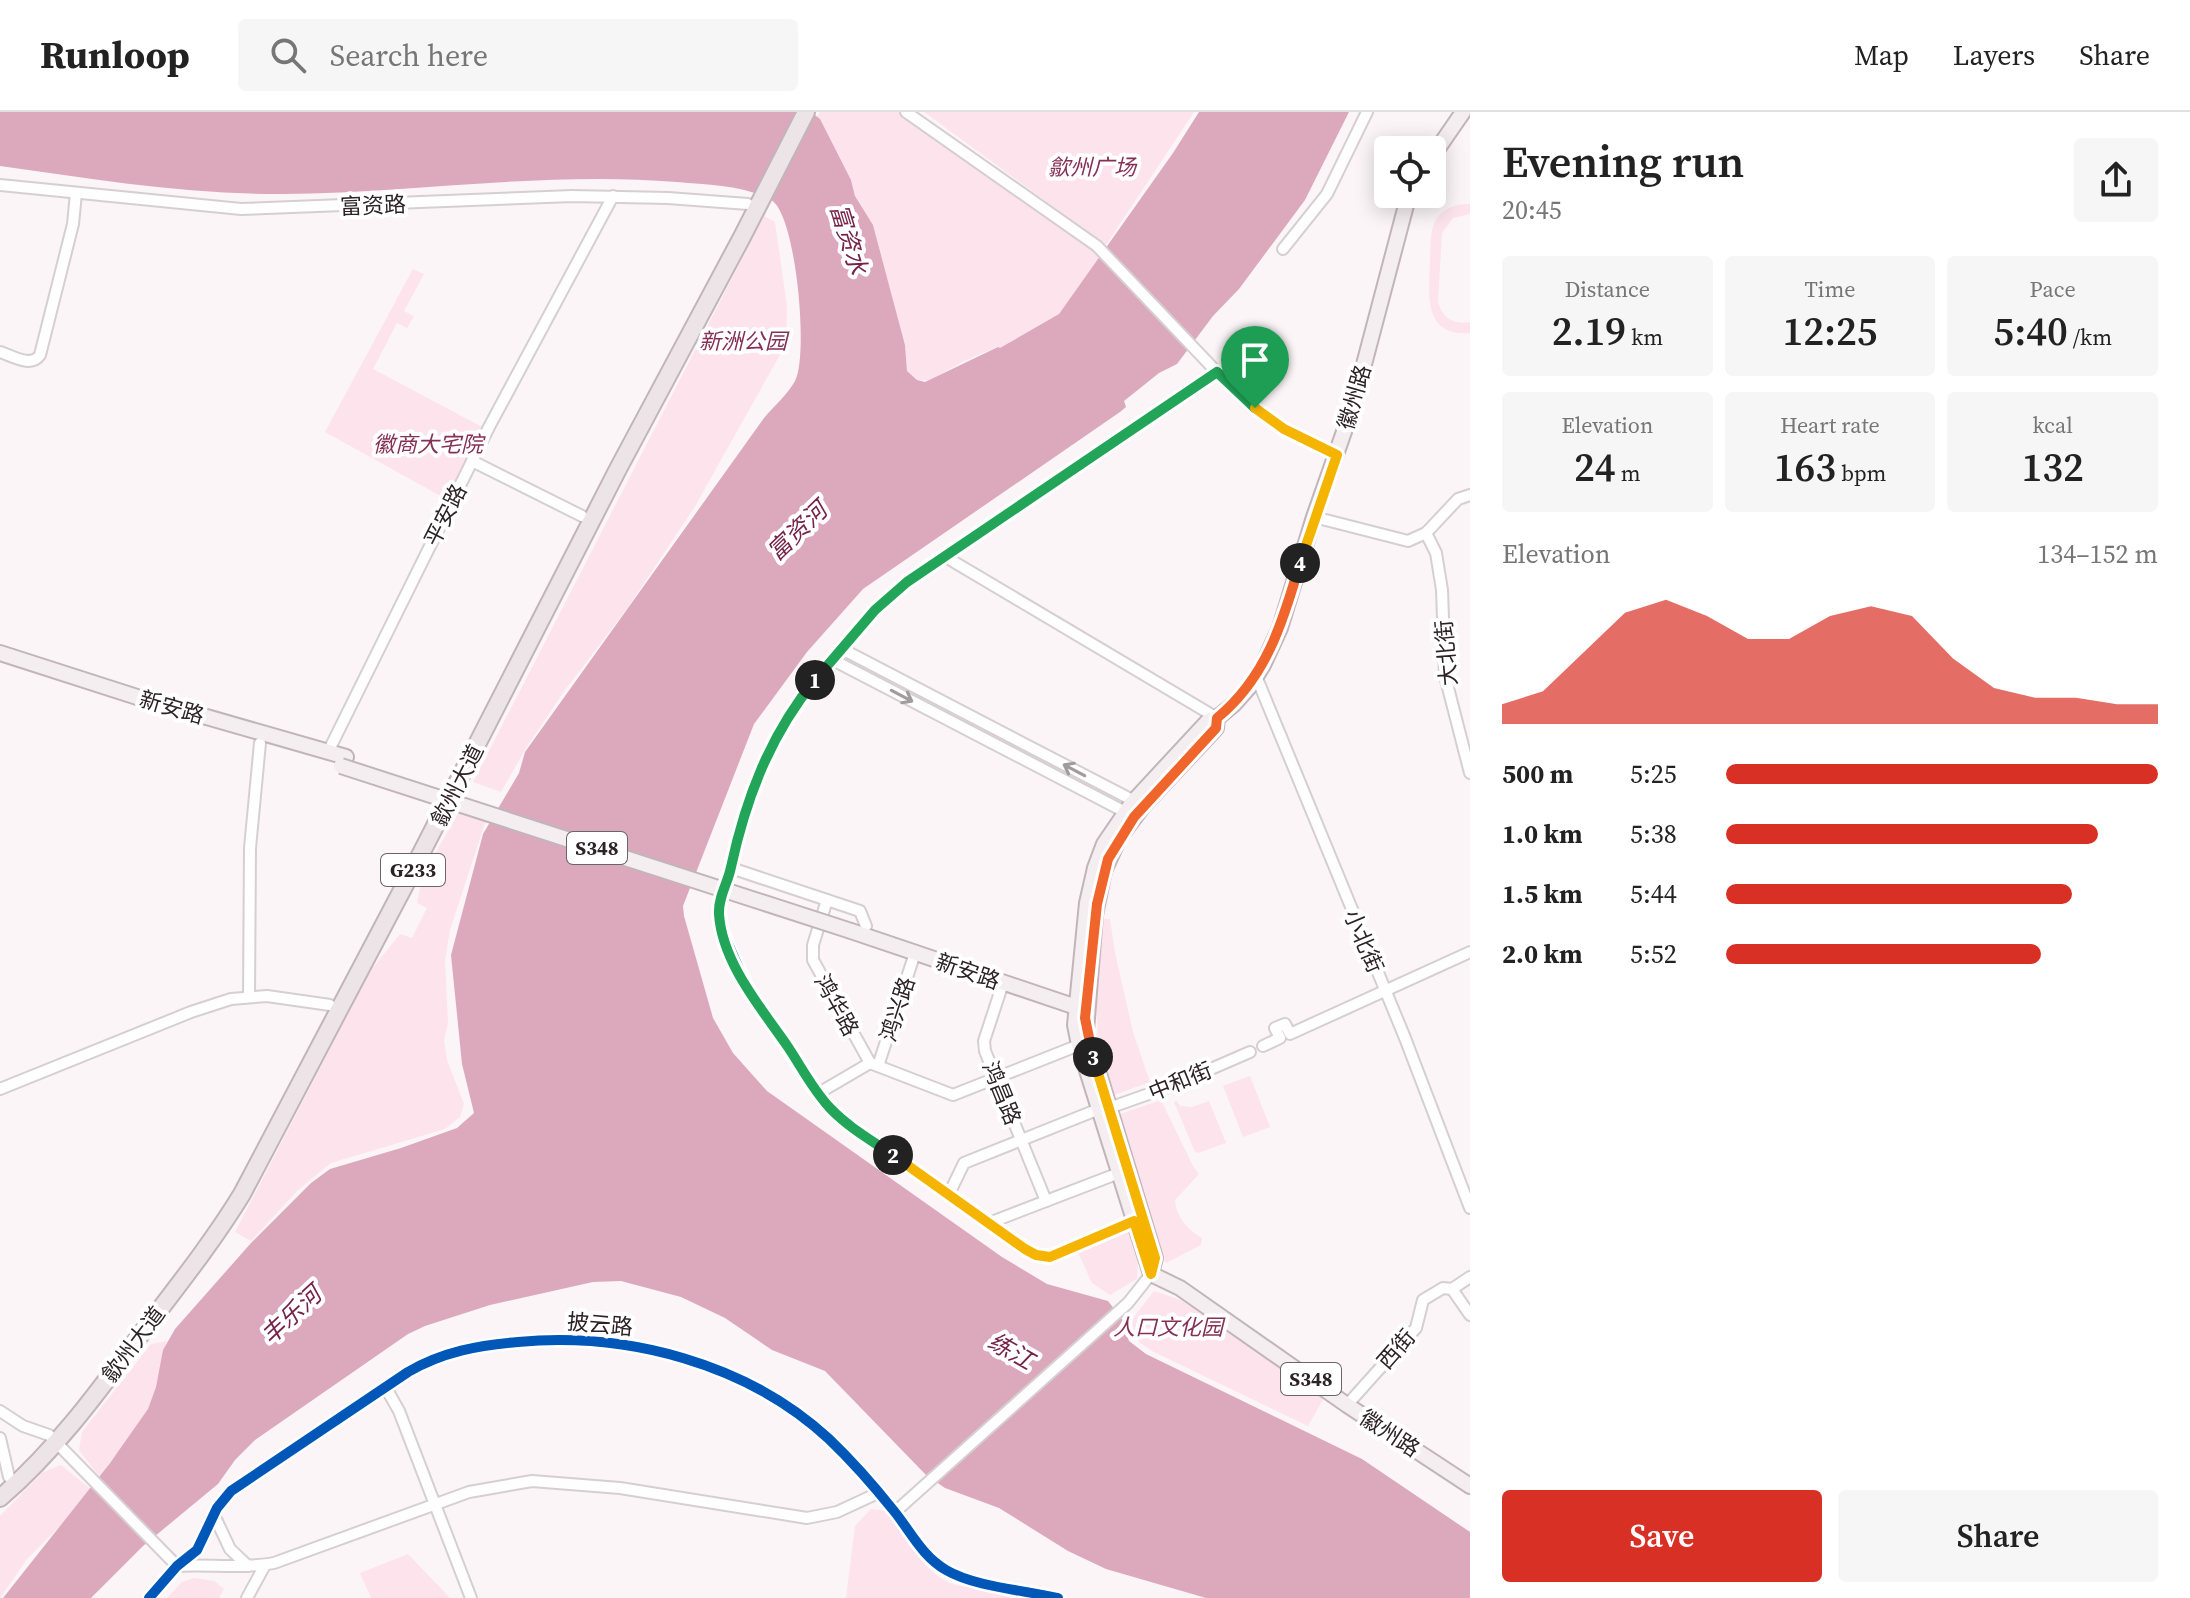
<!DOCTYPE html>
<meta charset="utf-8">
<style>
:root{--surface:#fff;--page:#f6f6f6;--text:#222;--muted:#767676;--line:#e0e0e0;--accent:#d93025}
body{margin:0;font-family:"Source Serif 4","Noto Sans SC",serif;background:var(--page);color:var(--text);height:100vh;display:flex;flex-direction:column;font-size:30px;white-space:nowrap}
*{box-sizing:border-box;margin:0}
p{font-size:26px;color:var(--muted)}
.icon{flex:none;width:44px;height:44px;fill:none;stroke:currentColor;stroke-width:2;stroke-linecap:round;stroke-linejoin:round}
.map{position:relative;flex:1;overflow:hidden}
.side{display:flex;flex-direction:column;background:var(--surface);width:720px}
.side>*{flex:none}
.tools{position:absolute;left:1374px;top:24px;display:grid;gap:16px}
.tools a{display:grid;place-items:center;width:72px;height:72px;border-radius:8px;background:var(--surface);box-shadow:0 4px 20px #0003;font-size:40px}
.pin{position:absolute;display:grid;place-items:center;width:68px;height:68px;color:#fff;margin:-82px -34px;border-radius:50% 50% 50% 0;rotate:-45deg;box-shadow:0 0 8px #0007}
.pin .icon{rotate:45deg}
.km{position:absolute;width:40px;height:40px;margin:-20px;border-radius:50%;background:#222;color:#fff;font-size:22px;line-height:40px;text-align:center}
.round{display:grid;place-items:center;flex:none;width:84px;height:84px;border-radius:8px;background:var(--page)}
.summary{display:flex;align-items:center;justify-content:space-between;height:136px;padding:0 32px}
h1{font-size:44px;font-weight:600;line-height:60px}
.stats{display:grid;grid-template-columns:repeat(3,1fr);gap:12px;height:136px;padding:8px 32px}
.stats div{display:grid;align-content:center;border-radius:8px;background:var(--page);text-align:center}
.stats b{font-size:40px;font-weight:600}
.stats small{font-size:22px;font-weight:400}
.stats p{font-size:22px}
.chart{height:224px;padding:16px 32px}
.chart p{display:flex;justify-content:space-between}
.chart svg{width:100%;height:144px;margin-top:8px;fill:var(--accent);opacity:.7}
.cta{display:flex;gap:16px;margin-top:auto;padding:16px 32px}
.cta a{flex:1;height:92px;border-radius:8px;background:var(--accent);color:#fff;font-size:32px;font-weight:600;line-height:92px;text-align:center}
.cta a+a{background:var(--page);color:var(--text)}
ul{padding:0 32px;list-style:none;font-size:26px}
li{display:grid;grid-template-columns:128px 96px 1fr;align-items:center;height:60px}
li i{height:20px;border-radius:10px;background:var(--accent)}
header{display:flex;align-items:center;gap:48px;box-sizing:border-box;height:112px;padding:0 40px;background:var(--surface);border-bottom:2px solid var(--line)}
header strong{font-size:38px}
nav{display:flex;gap:44px;margin-inline-start:auto;font-size:28px}
.search{width:560px;height:72px;background:var(--page);display:flex;align-items:center;gap:20px;box-sizing:border-box;padding:0 28px;border-radius:8px;color:var(--muted);font-size:30px}
main{display:flex;flex:1;min-height:0}
.map>svg:first-child{display:block}
</style>
<header>
<strong>Runloop</strong>
<div class="search"><svg class="icon" aria-label="search" viewBox="0 0 24 24"><circle cx="10" cy="10" r="6"/><path d="M15 15l6 6"/></svg>Search here</div>
<nav><a>Map</a><a>Layers</a><a>Share</a></nav>
</header>
<main>
<div class="map">
<svg width="1470" height="1486" viewBox="0 0 1470 1486">
<rect width="100%" height="100%" fill="#fbf5f7"/>
<g fill="#fde3ec">
<path d="M820 0H898L1095 136 1100 144 1059 202 1000 237 997 235 964 249 930 268H917L907 259 905 233 873 113 855 84 851 68 817 5Z"/>
<path d="M924 0H1194L1106 133Z"/>
<path d="M1470 92V102L1453 106 1442 121 1438 190C1442 206 1454 213 1470 210V221C1422 225 1429 181 1430 149 1431 135 1429 118 1437 106 1445 95 1457 92 1470 92Z"/>
<path d="M764 104 775 110 787 194 786 232 694 396 626 498 565 578 526 636 501 680 473 670Z"/>
<path d="M413 157 424 162 404 199 414 204 407 216 397 211 373 257 484 316 450 385 446 387 325 320Z"/>
<path d="M459 700 487 705 450 818 445 849 448 911 444 928 447 948 464 992 460 1005 445 1017 331 1051 298 1078 251 1129 235 1120 371 858 400 822 412 826 427 796 417 791 423 762Z"/>
<path d="M1104 807H1110L1115 841 1133 920 1150 970 1114 983 1098 927 1096 888Z"/>
<path d="M1250 964 1270 1015 1243 1025 1223 974Z"/>
<path d="M1161 988 1193 1054 1199 1062 1175 1088C1176 1105 1188 1118 1202 1126L1201 1133 1166 1151 1162 1145 1120 1002Z"/>
<path d="M1177 989 1180 994 1192 995 1209 989 1226 1031 1198 1041 1195 1040 1174 990Z"/>
<path d="M1129 1119 1138 1149 1137 1167 1110 1183 1092 1171 1077 1138Z"/>
<path d="M1154 1179 1181 1188 1324 1286 1308 1314 1152 1239 1139 1230 1130 1210Z"/>
<path d="M167 1229C160 1249 159 1271 151 1291 141 1315 115 1343 99 1364L79 1338 82 1320 151 1232Z"/>
<path d="M61 1353 94 1380 27 1447 0 1486V1404L43 1360Z"/>
<path d="M871 1397 886 1399C901 1421 926 1464 953 1472 971 1477 992 1477 1010 1480L1009 1486H846L855 1414Z"/>
<path d="M408 1442 450 1486H371L360 1461Z"/>
<path d="M194 1466 214 1469 224 1477 219 1486H167L182 1470Z"/>
</g>
<path fill="#dca9bc" d="M0 0H811L820 7 851 68 855 84 873 113 905 233 907 259 917 268 925 270 998 235 1000 236 1059 202 1173 41 1199 0H1349L1305 88 1239 177 1213 204 1177 252 1159 261 1124 289 1126 295 1120 300 863 477 807 540 754 612 683 794 684 804 713 906 733 941 767 979 1002 1145 1047 1172 1108 1189 1122 1207 1129 1229 1146 1242 1362 1347 1470 1420V1486H1206L1106 1457 1068 1439 999 1396 945 1376 926 1363 825 1259 772 1238 725 1206 681 1185 621 1169 593 1170 490 1193 425 1214 408 1222 255 1328 235 1348 218 1372 143 1434 91 1486H3L110 1351 148 1297 156 1275 163 1238 175 1217 251 1131 311 1071 330 1057 401 1036 457 1016 474 1001 462 952 451 843 483 722 519 661 525 640 764 306C774 294 788 282 795 269 809 243 796 101 771 88 743 73 709 73 677 70 545 59 415 81 283 82 188 83 94 67 0 54Z"/>
<g fill="none" stroke-linecap="round" stroke-linejoin="round">
<defs>
<g id="minor">
<path d="M906 0 1097 134 1212 255 1255 296 1284 317 1337 343"/>
<path d="M0 73 241 97 572 84 668 86 748 92"/>
<path d="M1283 137 1327 82 1367 0"/>
<path d="M0 240C13 244 31 256 40 243L73 112 76 81"/>
<path d="M472 349 582 404"/>
<path d="M1314 405 1408 429 1426 421 1458 387 1470 383"/>
<path d="M1426 421 1436 441 1442 478 1445 564 1470 661"/>
<path d="M944 444 1217 606"/>
<path d="M842 537 1138 691"/>
<path d="M833 548 1129 702"/>
<path d="M1256 564 1405 926 1470 1096"/>
<path d="M328 640 489 315 613 84"/>
<path d="M731 756 860 799 866 814"/>
<path d="M827 788 813 833V848L870 951"/>
<path d="M1003 871 984 929 985 939 1046 1089"/>
<path d="M249 884 250 736 260 631"/>
<path d="M1263 934 1280 926 1275 916 1285 912 1290 922 1470 840"/>
<path d="M870 951 953 983 1079 933"/>
<path d="M878 954 915 841"/>
<path d="M0 977 191 900 231 887 267 884 330 893"/>
<path d="M817 982 870 951"/>
<path d="M1109 996 1174 973 1250 940"/>
<path d="M949 1082 964 1051 1099 997"/>
<path d="M1134 1109 1050 1145 1036 1143 845 1010 829 995 815 979 747 875 722 818 719 792 731 756 744 702 774 629 812 572 875 498 924 457 1217 260"/>
<path d="M989 1111 1119 1061"/>
<path d="M1452 1177 1470 1203"/>
<path d="M1452 1177 1470 1165"/>
<path d="M386 1276 399 1299 471 1486"/>
<path d="M1347 1293 1416 1216 1423 1188 1443 1176 1452 1177"/>
<path d="M0 1299 23 1314 49 1323 177 1454C208 1452 243 1457 274 1451L469 1380 532 1369 620 1376 807 1406 837 1400 878 1381"/>
<path d="M0 1326 9 1365"/>
<path d="M895 1400 1128 1191 1151 1162"/>
<path d="M214 1403 230 1437 248 1454"/>
<path d="M149 1486 177 1454 197 1438 217 1396 231 1379 408 1260C442 1240 479 1233 518 1230 627 1220 747 1251 829 1327 852 1349 874 1374 894 1399 911 1420 922 1444 946 1458 975 1475 1024 1478 1058 1486"/>
<path d="M247 1486 265 1453"/>
</g>
<g id="major">
<path d="M1432 45 1463 0"/>
<path d="M1409 82 1353 294 1314 405 1280 516 1263 553 1250 574 1234 592 1217 606 1208 609 1132 691 1104 732 1095 756 1087 791 1075 913 1079 933 1151 1162 1180 1176 1347 1293 1470 1374"/>
<path d="M0 541 137 585 346 645"/>
<path d="M851 819 1082 897"/>
<path d="M1151 1161 1155 1146 1086 919 1095 803 1104 759 1119 726 1143 694 1216 616 1217 606"/>
</g>
<path id="highway" d="M0 1386C55 1339 98 1280 141 1222 176 1176 212 1131 242 1082L409 765 618 357 742 125 806 0"/>
</defs>
<use href="#minor" stroke="#d6cfd2" stroke-width="14"/>
<use href="#major" stroke="#c2b5ba" stroke-width="18"/>
<use href="#highway" stroke="#c2b5ba" stroke-width="20"/>
<use href="#minor" stroke="#fefefe" stroke-width="10"/>
<use href="#major" stroke="#f4eef0" stroke-width="14"/>
<use href="#highway" stroke="#ede4e8" stroke-width="16"/>
<defs>
<path id="major-bridge" d="M341 654 851 819"/>
</defs>
<use href="#major-bridge" stroke="#c2b5ba" stroke-width="18" stroke-linecap="butt"/>
<use href="#major-bridge" stroke="#f4eef0" stroke-width="14"/>
<defs>
<g id="cycleway">
<path d="M1134 1109 1050 1145 1036 1143 845 1010 829 995 815 979 747 875 722 818 719 792 731 756 744 702 774 629 812 572 875 498 924 457 1217 260"/>
<path d="M149 1486 177 1454 197 1438 217 1396 231 1379 408 1260C442 1240 479 1233 518 1230 627 1220 747 1251 829 1327 852 1349 874 1374 894 1399 911 1420 922 1444 946 1458 975 1475 1024 1478 1058 1486"/>
</g>
</defs>
<use href="#cycleway" stroke="#fff" stroke-width="15"/>
<use href="#cycleway" stroke="#0057b8" stroke-width="10"/>
</g>
<defs><path id="oneway-shaft" d="M-6 0H5M1.5-3L5.5 0L1.5 3" fill="none" stroke-width="1.6" stroke-linecap="round" stroke-linejoin="round" transform="scale(2)"/></defs>
<g stroke="#a09b9d">
<use href="#oneway-shaft" transform="translate(902 584) rotate(28)"/>
<use href="#oneway-shaft" transform="translate(1074 658) rotate(-152)"/>
</g>
<g fill="none" stroke-linecap="round" stroke-linejoin="round">
<defs>
<path id="split-1" d="M815 568 875 498 907 470 1217 260 1255 296"/>
<path id="split-2" d="M815 568C770 623 746 686 731 755 728 771 718 785 719 802 722 851 762 897 788 935 802 956 813 978 830 996 848 1015 871 1028 893 1043"/>
<path id="split-3" d="M893 1043 1025 1137 1036 1143 1050 1145 1134 1109 1151 1162 1155 1146 1093 945"/>
<path id="split-4" d="M1093 945 1085 906 1097 792 1108 747 1134 705 1216 616 1217 606C1266 566 1283 510 1300 451"/>
<path id="split-5" d="M1255 296 1284 317 1337 343 1300 451"/>
</defs>
<use href="#split-1" stroke="#fff" stroke-width="16"/>
<use href="#split-2" stroke="#fff" stroke-width="16"/>
<use href="#split-3" stroke="#fff" stroke-width="16"/>
<use href="#split-4" stroke="#fff" stroke-width="16"/>
<use href="#split-5" stroke="#fff" stroke-width="16"/>
<use href="#split-1" stroke="#22a559" stroke-width="10"/>
<use href="#split-2" stroke="#22a559" stroke-width="10"/>
<use href="#split-3" stroke="#f5b400" stroke-width="10"/>
<use href="#split-4" stroke="#f0652b" stroke-width="10"/>
<use href="#split-5" stroke="#f5b400" stroke-width="10"/>
</g>
<g text-anchor="middle" dominant-baseline="central" stroke-width="8" stroke-linejoin="round" paint-order="stroke">
<g fill="#fff" stroke="#6c6568" stroke-width="2">
<rect x="567" y="720" width="60" height="32" rx="6"/>
<rect x="381" y="742" width="64" height="32" rx="6"/>
<rect x="1281" y="1251" width="60" height="32" rx="6"/>
</g>
<g font-size="20" font-weight="bold" fill="#2d2327">
<text x="597" y="736">S348</text>
<text x="413" y="758">G233</text>
<text x="1311" y="1267">S348</text>
</g>
<g font-size="22" font-style="italic" fill="#853156" stroke="#fff">
<text x="1092" y="55">歙州广场</text>
<text x="743" y="229">新洲公园</text>
<text x="428" y="332">徽商大宅院</text>
<text x="1168" y="1215">人口文化园</text>
</g>
<g font-size="22" fill="#2d2327" stroke="#fff">
<text transform="translate(373 93) rotate(-2)">富资路</text>
<text transform="translate(1354 285) rotate(-74)">徽州路</text>
<text transform="translate(445 403) rotate(-63)">平安路</text>
<text transform="translate(1446 541) rotate(-95)">大北街</text>
<text transform="translate(172 595) rotate(16)">新安路</text>
<text transform="translate(457 673) rotate(-63)">歙州大道</text>
<text transform="translate(1364 829) rotate(67)">小北街</text>
<text transform="translate(968 859) rotate(19)">新安路</text>
<text transform="translate(837 893) rotate(61)">鸿华路</text>
<text transform="translate(897 897) rotate(-72)">鸿兴路</text>
<text transform="translate(1180 969) rotate(-22)">中和街</text>
<text transform="translate(1002 981) rotate(68)">鸿昌路</text>
<text transform="translate(600 1212) rotate(5)">披云路</text>
<text transform="translate(133 1232) rotate(-53)">歙州大道</text>
<text transform="translate(1396 1237) rotate(-49)">西街</text>
<text transform="translate(1390 1321) rotate(33)">徽州路</text>
</g>
<g font-size="24" font-style="italic" fill="#76234a" stroke="#fff">
<text transform="translate(849 127) rotate(73)">富资水</text>
<text transform="translate(797 419) rotate(-44)">富资河</text>
<text transform="translate(291 1203) rotate(-43)">丰乐河</text>
<text transform="translate(1011 1239) rotate(30)">练江</text>
</g>
</g>
</svg>
<div class="tools">
<a><svg class="icon" aria-label="locate" viewBox="0 0 24 24"><circle cx="12" cy="12" r="6"/><path d="M12 2v4M12 18v4M2 12h4M18 12h4"/></svg></a>
</div>
<div class="pin" style="left:1255px;top:296px;background:#1e9e55"><svg class="icon" aria-label="arrive" viewBox="0 0 24 24"><path d="M6 21V4h12l-3 4 3 4H6"/></svg></div>
<b class="km" style="left:815px;top:568px">1</b>
<b class="km" style="left:893px;top:1043px">2</b>
<b class="km" style="left:1093px;top:945px">3</b>
<b class="km" style="left:1300px;top:451px">4</b>
</div>
<section class="side">
<div class="summary"><div><h1>Evening run</h1><p>20:45</p></div><a class="round"><svg class="icon" aria-label="share" viewBox="0 0 24 24"><path d="M12 15V3M7 8l5-5 5 5M5 13v7h14v-7"/></svg></a></div>
<div class="stats">
<div><p>Distance</p><b>2.19<small> km</small></b></div>
<div><p>Time</p><b>12:25</b></div>
<div><p>Pace</p><b>5:40<small> /km</small></b></div>
</div>
<div class="stats">
<div><p>Elevation</p><b>24<small> m</small></b></div>
<div><p>Heart rate</p><b>163<small> bpm</small></b></div>
<div><p>kcal</p><b>132</b></div>
</div>
<div class="chart"><p><span>Elevation</span>134–152 m</p>
<svg viewBox="0 0 160 44" preserveAspectRatio="none"><path d="M0 44V38L10 34L20 22L30 10L40 6L50 11L60 18L70 18L80 11L90 8L100 11L110 24L120 33L130 36L140 36L150 38L160 38V44z"/></svg>
</div>
<ul>
<li><b>500 m</b>5:25<i style="width:100%"></i></li>
<li><b>1.0 km</b>5:38<i style="width:86%"></i></li>
<li><b>1.5 km</b>5:44<i style="width:80%"></i></li>
<li><b>2.0 km</b>5:52<i style="width:73%"></i></li>
</ul>
<div class="cta"><a>Save</a><a>Share</a></div>
</section>
</main>
